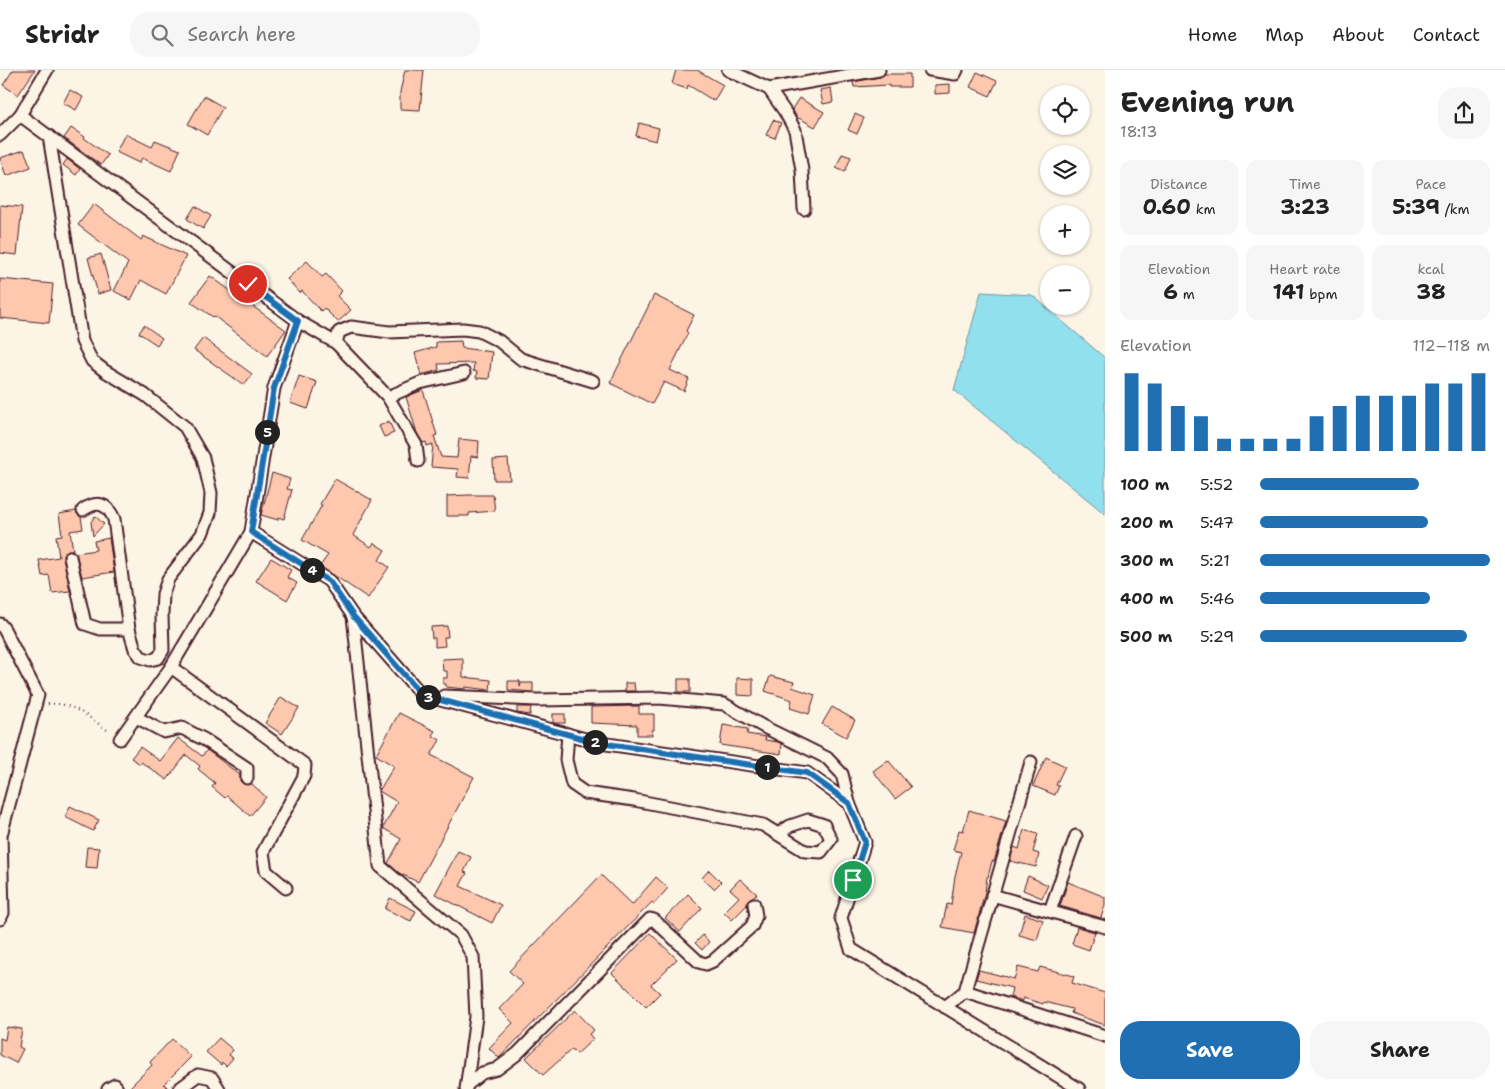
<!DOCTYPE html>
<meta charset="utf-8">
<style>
:root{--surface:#fff;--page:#f6f6f6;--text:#222;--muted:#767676;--line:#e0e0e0;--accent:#1f6fb2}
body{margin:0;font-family:"Shantell Sans",sans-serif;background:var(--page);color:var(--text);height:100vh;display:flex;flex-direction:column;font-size:19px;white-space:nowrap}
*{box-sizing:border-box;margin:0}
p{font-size:16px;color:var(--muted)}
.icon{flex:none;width:28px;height:28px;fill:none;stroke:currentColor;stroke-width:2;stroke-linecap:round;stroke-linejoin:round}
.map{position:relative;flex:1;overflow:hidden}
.side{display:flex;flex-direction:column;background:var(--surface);width:400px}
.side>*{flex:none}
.fabs{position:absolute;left:1040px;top:15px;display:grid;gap:10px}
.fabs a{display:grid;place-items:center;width:50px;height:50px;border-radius:50%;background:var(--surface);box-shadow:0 1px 4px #0004;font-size:25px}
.pin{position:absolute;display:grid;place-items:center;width:42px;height:42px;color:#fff;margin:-21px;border:2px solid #fff;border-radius:50%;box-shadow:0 1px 5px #0007}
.km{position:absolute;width:25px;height:25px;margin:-12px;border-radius:50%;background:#222;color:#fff;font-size:14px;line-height:25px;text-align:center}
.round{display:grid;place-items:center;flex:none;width:52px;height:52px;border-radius:20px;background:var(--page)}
.overview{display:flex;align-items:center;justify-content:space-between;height:85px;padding:0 15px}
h1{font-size:28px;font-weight:700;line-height:38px}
.metrics{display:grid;grid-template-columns:repeat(3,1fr);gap:8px;height:85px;padding:5px 15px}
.metrics div{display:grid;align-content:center;border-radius:12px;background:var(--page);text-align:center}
.metrics b{font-size:21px;font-weight:700}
.metrics small{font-size:14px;font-weight:400}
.metrics p{font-size:14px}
.chart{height:140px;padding:10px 15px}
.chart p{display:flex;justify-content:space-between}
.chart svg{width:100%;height:90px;margin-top:5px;stroke:var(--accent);stroke-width:6}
.action{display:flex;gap:10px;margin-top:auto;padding:10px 15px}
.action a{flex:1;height:58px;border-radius:20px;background:var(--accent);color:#fff;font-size:20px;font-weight:700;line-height:58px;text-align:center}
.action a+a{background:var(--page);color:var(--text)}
ul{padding:0 15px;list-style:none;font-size:16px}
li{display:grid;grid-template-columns:80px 60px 1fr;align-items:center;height:38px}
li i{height:12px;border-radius:6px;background:var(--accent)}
header{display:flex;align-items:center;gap:30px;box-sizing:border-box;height:70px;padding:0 25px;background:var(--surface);border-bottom:1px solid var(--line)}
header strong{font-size:24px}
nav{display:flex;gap:28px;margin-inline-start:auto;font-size:18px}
.search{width:350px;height:45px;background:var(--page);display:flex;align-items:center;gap:12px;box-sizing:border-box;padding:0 18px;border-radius:20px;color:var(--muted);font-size:19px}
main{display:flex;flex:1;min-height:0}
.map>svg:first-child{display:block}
</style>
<header>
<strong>Stridr</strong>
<div class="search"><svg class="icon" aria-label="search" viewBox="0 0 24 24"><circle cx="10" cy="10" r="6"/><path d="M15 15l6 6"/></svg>Search here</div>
<nav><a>Home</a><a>Map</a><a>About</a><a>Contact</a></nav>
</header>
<main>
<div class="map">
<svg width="1105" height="1019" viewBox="0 0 1105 1019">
<rect width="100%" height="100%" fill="#fcf5e5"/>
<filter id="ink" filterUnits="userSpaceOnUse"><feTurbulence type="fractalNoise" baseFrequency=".02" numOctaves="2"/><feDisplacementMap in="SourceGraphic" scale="10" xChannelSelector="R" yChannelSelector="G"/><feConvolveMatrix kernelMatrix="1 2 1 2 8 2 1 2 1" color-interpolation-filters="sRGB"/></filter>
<g filter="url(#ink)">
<path fill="#90e0ed" stroke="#74939f" d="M981 222 1032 225 1105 288V444L954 320Z"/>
<g fill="#fec8af" stroke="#4a1f2b">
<path d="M13 0H35L18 25 3 15Z"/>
<path d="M405 0H424L420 40 400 39V22Z"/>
<path d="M676 0H697L723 15 714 31 688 15 687 19 672 14Z"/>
<path d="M977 2 997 11 990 26 970 17Z"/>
<path d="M885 4H910V17H889V15L854 17 853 12 880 7Z"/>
<path d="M950 14V23L935 24V15Z"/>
<path d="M831 18 833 32 823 34 820 20Z"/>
<path d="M70 20 83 27 76 40 63 33Z"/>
<path d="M204 26 223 37 207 65 188 54Z"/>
<path d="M799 28 824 42 815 57 799 48 798 49 792 39Z"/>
<path d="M855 44 864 48 857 64 848 60Z"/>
<path d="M773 50 781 53 775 68 766 65Z"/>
<path d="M639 53 659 58 656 71 636 66Z"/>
<path d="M71 58 85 67 84 68 108 85 101 95 64 68Z"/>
<path d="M125 64 152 77 155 70 180 80 171 101 142 88 139 93 116 82Z"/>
<path d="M24 80 31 97 6 106 0 88Z"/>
<path d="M842 84 851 87 845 102 836 98Z"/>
<path d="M67 89 80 99 76 105 63 95Z"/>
<path d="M94 134 141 170 143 166 186 186 166 224 141 210 131 230 114 221 128 193 78 155Z"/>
<path d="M0 135 22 137 17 185 0 183Z"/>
<path d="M195 136 211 146 203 159 187 149Z"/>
<path d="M101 184 111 220 98 224 88 188Z"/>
<path d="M307 191 322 207 326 204 342 221 337 226 351 240 338 252 324 238 321 241 302 221 300 223 287 209Z"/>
<path d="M210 206 286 260 267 286 214 246 213 247 191 232Z"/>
<path d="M0 209 53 214 49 253 0 248Z"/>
<path d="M654 225 694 245 686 261 688 263 670 300 689 309 684 321 664 312 652 334 610 313Z"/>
<path d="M144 255 162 268 157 275 139 263Z"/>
<path d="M203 268 252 304 244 315 194 280Z"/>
<path d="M461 271 462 278 492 282 489 309 476 308 477 302 473 301 474 293 438 294 439 300 421 305 415 283 436 277V272Z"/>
<path d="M299 306 317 312 308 339 290 333Z"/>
<path d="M423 320 437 365 434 366 441 387 457 388 459 369 479 371 478 387 471 386 469 408 457 407 458 399 431 397 433 374 427 376 426 372 423 373 417 363 406 327Z"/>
<path d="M389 351 394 363 384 367 379 356Z"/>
<path d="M508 389 510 410H494L493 390Z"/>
<path d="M272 403 290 409 287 419 292 420 284 449 278 447V450L261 445Z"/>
<path d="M335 409 372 430 353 465 371 477 374 473 385 480 379 490 389 497 368 528 320 496 328 485 302 470 322 435 320 434Z"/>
<path d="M469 425H493L495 441 469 443V446H447V426Z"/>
<path d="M76 441 77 444 81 447 83 459 70 461 73 480H68L63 485 70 521 52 523 49 505 42 506 39 490 59 487 56 466 62 465 59 444Z"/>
<path d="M95 446 104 454 93 466 91 452Z"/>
<path d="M109 468 114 502 82 507 76 483 96 480 94 471Z"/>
<path d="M271 488 291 500 287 507 297 513 287 530 256 511Z"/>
<path d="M447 556 448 567H444L445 576 435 577V568H432L431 557Z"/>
<path d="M463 588V607L491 610 490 620 465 617V619L446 617V614H443V608H447V601H443L442 589Z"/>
<path d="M770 606 794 612 792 617 815 625 809 644 790 638 792 630 765 621Z"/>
<path d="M737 608 753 609V626L737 625Z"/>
<rect x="678" y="609" width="12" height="13"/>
<path d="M508 611H520V617L521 613H533V622L508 620Z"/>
<path d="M625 613H634L635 621H625Z"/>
<path d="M281 627 299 638 282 664 265 653Z"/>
<path d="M639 636V644H654V660H652V665H637V655L591 653V637Z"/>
<path d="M517 637H531L530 645 517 643Z"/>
<path d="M832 637 855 650 846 667 822 654Z"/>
<path d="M399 643 435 661 432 665 440 670 431 685 474 707 418 812 399 803 388 793 401 769 383 758 397 732 379 721 394 696 376 685Z"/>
<rect x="553" y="644" width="12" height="9"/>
<path d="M723 655 748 659 747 664 766 667 765 670 778 672 782 674 781 684 720 675Z"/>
<path d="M178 668 202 686 207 680 240 705V711L243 714H252L266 727 250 746 227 726 225 728 212 717 215 713 198 699 200 696 186 685 167 710 141 692 140 694 131 688 140 677 160 691Z"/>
<path d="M1046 687 1065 696 1056 715 1059 716 1055 725 1033 716Z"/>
<path d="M888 690 911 717 895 729 873 701Z"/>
<path d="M70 736 99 750 93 761 65 747Z"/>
<path d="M969 740 1006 751 994 792 992 791 988 807H987L985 822 974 863 942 857 947 834 951 835 955 806 961 782 953 780 959 760 963 761Z"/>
<path d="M1024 760 1038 764 1033 782 1039 784 1036 797 1010 791 1014 777 1019 779Z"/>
<path d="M87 777 99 778 97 798 85 797Z"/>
<path d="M458 781 471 787 464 802 467 803 460 816 501 835 492 853 435 824Z"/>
<path d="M709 800 721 812 714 819 702 808Z"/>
<path d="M601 805 632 835 656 807 668 818 654 834 652 832 499 988 489 978 513 953 499 939 523 914 509 901Z"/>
<path d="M1028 806 1048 815 1042 828 1023 820Z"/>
<path d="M740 809 757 824 749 829 747 835 732 850 724 842 739 827 730 819Z"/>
<path d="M1068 812 1105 827V835L1101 848 1060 836Z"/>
<path d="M688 824 702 838 680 862 665 848Z"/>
<path d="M390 828 416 841 411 851 385 839Z"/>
<path d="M1025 844 1043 850 1037 870 1019 865Z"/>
<path d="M1077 857 1095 862 1089 880 1072 874Z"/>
<path d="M650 863 677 889 651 915 660 923 646 937 612 903Z"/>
<path d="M703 865 709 872 702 880 695 873Z"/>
<path d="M1018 897 1038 902 1040 897 1074 906 1072 913 1105 923V955L1071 943 1072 939 1044 932 1043 934 1023 928V931L1010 927 1012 918 976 909 979 900 1014 909Z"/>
<path d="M575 940 594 960 589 964 593 969 577 984 572 979 543 1005 526 988Z"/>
<path d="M7 957 22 959 19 977 23 979 16 993 0 985V968L5 970Z"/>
<path d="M219 968 233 980 229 985 233 988 226 996 222 992 221 995 206 982Z"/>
<path d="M172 969 191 987 164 1014 169 1019H128L152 995 150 992Z"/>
</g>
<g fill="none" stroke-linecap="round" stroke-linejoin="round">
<defs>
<g id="street">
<path d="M728 0 769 19 879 0"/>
<path d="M930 0 955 4 957 0"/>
<path d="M769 19 785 42 795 60 802 100 804 139"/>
<path d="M20 45 298 251 274 318 251 462 329 511 353 546 422 625 600 673 807 703 849 733 865 772 841 848 851 879 1079 1019"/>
<path d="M0 65 20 45 47 0"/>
<path d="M49 66 82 271 92 291 105 301 145 325 185 357 203 388 211 423 210 443 202 464 168 509 163 524 162 545 163 580 158 588 150 590 141 587 135 579 129 559 114 449C107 433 97 430 83 440"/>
<path d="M298 251 336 273 388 327 416 375 418 391"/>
<path d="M336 273 339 262 351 257 389 262 463 259 479 261 499 271 521 289 593 311"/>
<path d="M388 327 420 313 464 303"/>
<path d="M70 487 85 554 100 559H129"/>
<path d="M353 546 380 796 461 865 473 887 476 947 466 1019"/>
<path d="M0 554 4 559 38 625 1 765 3 843 0 849"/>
<path d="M171 597 305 695 304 706 263 782 266 801 286 818"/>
<path d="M444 626 537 630 660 628 724 634 764 657 827 688 842 704 849 733"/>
<path d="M136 647 164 662 182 658 205 670 247 698V708"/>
<path d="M568 664 566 690 572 714 585 723 634 730 763 755 805 781 821 782 831 769 824 755 808 750 790 756 778 764"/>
<path d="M120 669 171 597 251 462"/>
<path d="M992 825 1105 857"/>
<path d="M1050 841 1076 766"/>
<path d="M965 921 1105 966"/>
<path d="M945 937 965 921 1031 692"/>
<path d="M467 1015 482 1003 497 999 517 984 650 849 654 850 699 892 706 894 713 891 752 856 756 846 754 834"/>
<path d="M108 1019 115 1015 117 1019"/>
<path d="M179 1019 198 1005 212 1008 219 1019"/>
</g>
</defs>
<use href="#street" stroke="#4a1f2b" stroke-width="15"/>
<path stroke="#4a1f2b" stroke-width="2" stroke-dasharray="1 4" stroke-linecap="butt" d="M48 634C72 631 91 649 110 662"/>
<use href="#street" stroke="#fcf5e5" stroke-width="11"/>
</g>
</g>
<g fill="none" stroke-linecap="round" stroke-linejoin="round" filter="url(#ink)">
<defs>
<path id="route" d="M248 214 298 251 274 318 251 462 329 511 353 546 422 625 600 673 807 703 849 733 865 772 853 810"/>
</defs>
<use href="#route" stroke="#fff" stroke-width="10"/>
<use href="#route" stroke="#1f6fb2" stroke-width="6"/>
</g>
</svg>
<div class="fabs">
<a><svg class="icon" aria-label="locate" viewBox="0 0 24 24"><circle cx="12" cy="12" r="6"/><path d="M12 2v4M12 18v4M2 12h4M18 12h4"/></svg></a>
<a><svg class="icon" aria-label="layers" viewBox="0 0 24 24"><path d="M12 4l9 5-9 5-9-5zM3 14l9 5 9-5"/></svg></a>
<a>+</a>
<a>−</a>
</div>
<div class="pin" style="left:853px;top:810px;background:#1e9e55"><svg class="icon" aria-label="arrive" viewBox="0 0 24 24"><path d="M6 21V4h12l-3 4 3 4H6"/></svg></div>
<div class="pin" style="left:248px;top:214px;background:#d93025"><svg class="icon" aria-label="check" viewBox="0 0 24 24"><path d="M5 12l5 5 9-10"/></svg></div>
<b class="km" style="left:767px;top:697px">1</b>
<b class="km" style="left:595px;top:672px">2</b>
<b class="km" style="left:428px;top:627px">3</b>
<b class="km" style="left:312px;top:500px">4</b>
<b class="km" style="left:267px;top:362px">5</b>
</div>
<section class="side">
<div class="overview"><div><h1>Evening run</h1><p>18:13</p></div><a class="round"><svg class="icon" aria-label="share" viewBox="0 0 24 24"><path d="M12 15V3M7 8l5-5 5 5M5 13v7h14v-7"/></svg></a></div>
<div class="metrics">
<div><p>Distance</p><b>0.60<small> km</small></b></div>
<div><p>Time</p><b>3:23</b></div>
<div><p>Pace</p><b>5:39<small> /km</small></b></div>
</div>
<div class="metrics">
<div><p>Elevation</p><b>6<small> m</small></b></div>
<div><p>Heart rate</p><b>141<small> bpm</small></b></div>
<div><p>kcal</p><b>38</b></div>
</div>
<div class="chart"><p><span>Elevation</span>112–118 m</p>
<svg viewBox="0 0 160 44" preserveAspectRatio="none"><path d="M5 44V6M15 44V11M25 44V22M35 44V27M45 44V38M55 44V38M65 44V38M75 44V38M85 44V27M95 44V22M105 44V17M115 44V17M125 44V17M135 44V11M145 44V11M155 44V6"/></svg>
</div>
<ul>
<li><b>100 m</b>5:52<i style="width:69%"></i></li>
<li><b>200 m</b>5:47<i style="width:73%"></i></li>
<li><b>300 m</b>5:21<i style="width:100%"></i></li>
<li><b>400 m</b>5:46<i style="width:74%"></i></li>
<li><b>500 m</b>5:29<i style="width:90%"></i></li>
</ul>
<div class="action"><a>Save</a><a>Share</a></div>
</section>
</main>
